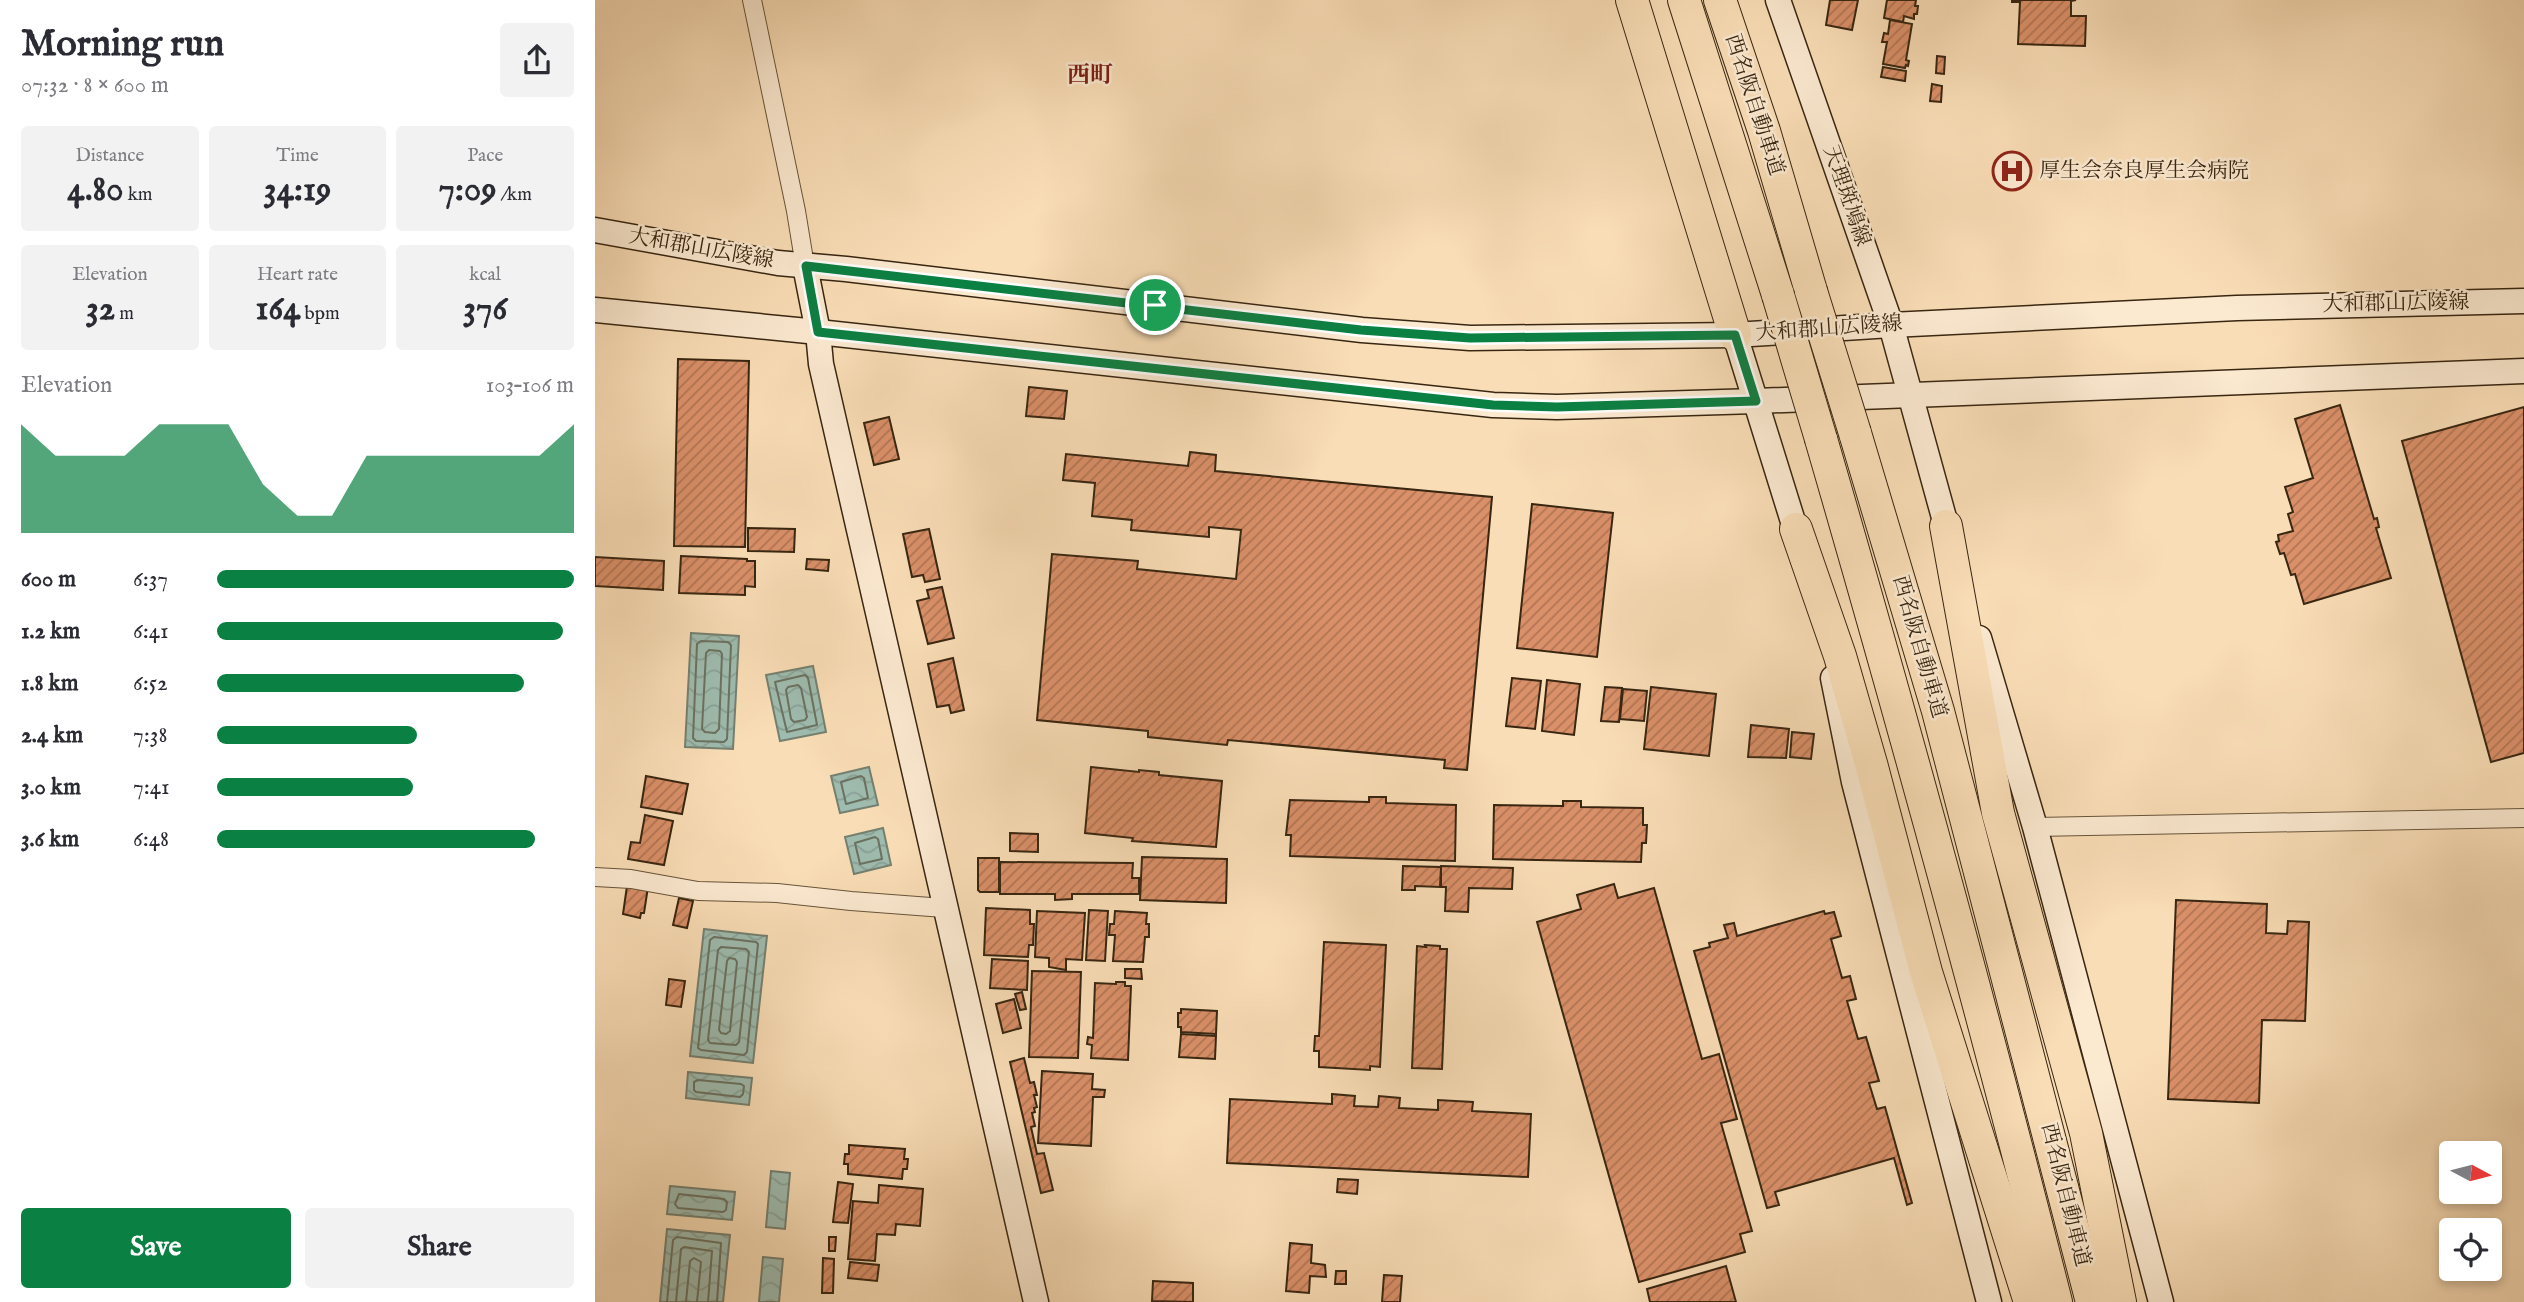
<!DOCTYPE html>
<meta charset="utf-8">
<style>
:root{--surface:#fff;--page:#f2f2f3;--text:#2b2b33;--muted:#7c7c81;--accent:#0b8043}
body{margin:0;font-family:"IM FELL English","Noto Serif JP",serif;background:var(--page);color:var(--text);height:100vh;display:flex;flex-direction:column;font-size:26px;white-space:nowrap}
*{box-sizing:border-box;margin:0}
p{font-size:23px;color:var(--muted)}
.icon{flex:none;width:38px;height:38px;fill:none;stroke:currentColor;stroke-width:2;stroke-linecap:round;stroke-linejoin:round}
.map{position:relative;flex:1;overflow:hidden}
.details{display:flex;flex-direction:column;background:var(--surface);width:595px}
.details>*{flex:none}
.needle{width:46px;rotate:97deg}
.fabs{position:absolute;left:1844px;top:1141px;display:grid;gap:14px}
.fabs a{display:grid;place-items:center;width:63px;height:63px;border-radius:7px;background:var(--surface);box-shadow:0 4px 10px #0003;font-size:35px}
.pin{position:absolute;display:grid;place-items:center;width:60px;height:60px;color:#fff;margin:-30px;border:4px solid #fff;border-radius:50%;box-shadow:0 2px 7px #0007}
.round{display:grid;place-items:center;flex:none;width:74px;height:74px;border-radius:7px;background:var(--page)}
.summary{display:flex;align-items:center;justify-content:space-between;height:119px;padding:0 21px}
h1{font-size:38px;font-weight:800;line-height:52px}
.figures{display:grid;grid-template-columns:repeat(3,1fr);gap:10px;height:119px;padding:7px 21px}
.figures div{display:grid;align-content:center;border-radius:7px;background:var(--page);text-align:center}
.figures b{font-size:35px;font-weight:800}
.figures small{font-size:19px;font-weight:400}
.figures p{font-size:19px}
.chart{height:196px;padding:14px 21px}
.chart p{display:flex;justify-content:space-between}
.chart svg{width:100%;height:126px;margin-top:7px;fill:var(--accent);opacity:.7}
.button{display:flex;gap:14px;margin-top:auto;padding:14px 21px}
.button a{flex:1;height:80px;border-radius:7px;background:var(--accent);color:#fff;font-size:28px;font-weight:800;line-height:80px;text-align:center}
.button a+a{background:var(--page);color:var(--text)}
ul{padding:0 21px;list-style:none;font-size:23px}
li{display:grid;grid-template-columns:112px 84px 1fr;align-items:center;height:52px}
li i{height:18px;border-radius:9px;background:var(--accent)}
main{display:flex;flex:1;min-height:0}
.map>svg:first-child{display:block}
</style>
<main>
<section class="details">
<div class="summary"><div><h1>Morning run</h1><p>07:32 · 8 × 600 m</p></div><a class="round"><svg class="icon" aria-label="share" viewBox="0 0 24 24"><path d="M12 15V3M7 8l5-5 5 5M5 13v7h14v-7"/></svg></a></div>
<div class="figures">
<div><p>Distance</p><b>4.80<small> km</small></b></div>
<div><p>Time</p><b>34:19</b></div>
<div><p>Pace</p><b>7:09<small> /km</small></b></div>
</div>
<div class="figures">
<div><p>Elevation</p><b>32<small> m</small></b></div>
<div><p>Heart rate</p><b>164<small> bpm</small></b></div>
<div><p>kcal</p><b>376</b></div>
</div>
<div class="chart"><p><span>Elevation</span>103–106 m</p>
<svg viewBox="0 0 160 44" preserveAspectRatio="none"><path d="M0 44V6L10 17L20 17L30 17L40 6L50 6L60 6L70 27L80 38L90 38L100 17L110 17L120 17L130 17L140 17L150 17L160 6V44z"/></svg>
</div>
<ul>
<li><b>600 m</b>6:37<i style="width:100%"></i></li>
<li><b>1.2 km</b>6:41<i style="width:97%"></i></li>
<li><b>1.8 km</b>6:52<i style="width:86%"></i></li>
<li><b>2.4 km</b>7:38<i style="width:56%"></i></li>
<li><b>3.0 km</b>7:41<i style="width:55%"></i></li>
<li><b>3.6 km</b>6:48<i style="width:89%"></i></li>
</ul>
<div class="button"><a>Save</a><a>Share</a></div>
</section>
<div class="map">
<svg width="1929" height="1302" viewBox="0 0 1929 1302">
<defs>
<pattern id="water-waves" width="16" height="10" patternUnits="userSpaceOnUse" patternTransform="scale(1.75)"><rect width="16" height="10" fill="#9ebcaf"/><path d="M0 5q4-4 8 0t8 0" fill="none" stroke="#89a196"/></pattern>
<pattern id="building-hatch" width="6" height="6" patternUnits="userSpaceOnUse" patternTransform="scale(1.75)"><rect width="6" height="6" fill="#da9069"/><path d="M-1 1l2-2M0 6l6-6M5 7l2-2" fill="none" stroke="#b27555"/></pattern>
</defs>
<rect width="100%" height="100%" fill="#f9ddb6"/>
<filter id="stains"><feTurbulence type="fractalNoise" baseFrequency=".00286" numOctaves="4"/><feColorMatrix values="0 0 0 0 .2 0 0 0 0 .09 0 0 0 0 .02 0 0 0 .5 -.17"/></filter>
<radialGradient id="worn" r=".72"><stop offset=".6" stop-color="#630" stop-opacity="0"/><stop offset="1" stop-color="#630" stop-opacity=".3"/></radialGradient>
<g fill="url(#water-waves)" stroke="#758070" stroke-width="2">
<path d="M96 633 144 636 138 749 90 747Z"/>
<path d="M218 666 231 732 185 741 171 675Z"/>
<path d="M274 767 283 805 245 813 236 776Z"/>
<path d="M288 828 296 865 259 874 250 837Z"/>
<path d="M109 929 172 936 158 1063 95 1056Z"/>
<path d="M93 1072 157 1078 154 1105 91 1098Z"/>
<path d="M176 1171 195 1173 190 1229 171 1227Z"/>
<path d="M75 1186 140 1192 137 1220 72 1214Z"/>
<path d="M72 1229 135 1235 128 1302H65Z"/>
<path d="M168 1257 188 1259 184 1302H164Z"/>
</g>
<g fill="none" stroke-linecap="round" stroke-linejoin="round">
<g stroke="#6b7160" stroke-width="2">
<path d="M106 641 133 642 136 645 132 739 129 742 101 741 98 738 102 644Z"/>
<path d="M114 650 125 651 127 654 124 729 120 733 110 732 107 729 111 653Z"/>
<path d="M210 675 213 678 222 725 192 732 180 682Z"/>
<path d="M203 685 206 688 212 717 210 720 199 722 196 719 191 690 193 687Z"/>
<path d="M266 776 269 778 273 798 251 804 246 782Z"/>
<path d="M280 837 283 839 287 859 265 864 260 843Z"/>
<path d="M119 937 161 942 163 944 152 1052 149 1055 106 1050 103 1048 115 940Z"/>
<path d="M126 947 151 949 154 952 144 1042 141 1045 115 1043 113 1040 123 950Z"/>
<path d="M134 958 140 959 142 962 135 1031 131 1034 126 1033 124 1030 132 961Z"/>
<path d="M103 1080 146 1084 149 1086 148 1094 145 1097 101 1092 99 1090V1082Z"/>
<path d="M84 1194 129 1199 132 1202 131 1210 128 1212 83 1208 80 1204Z"/>
<path d="M72 1302 78 1240 82 1237 126 1243 122 1302"/>
<path d="M81 1302 86 1249 89 1247 117 1251 113 1302"/>
<path d="M91 1302 95 1261 99 1258 106 1262 102 1302"/>
</g>
</g>
<g fill="url(#building-hatch)" stroke="#382611" stroke-width="2">
<path d="M1235 0H1263L1257 30 1231 25Z"/>
<path d="M1292 0H1321L1320 6H1323L1322 14H1319V19L1309 16 1308 22 1289 18Z"/>
<path d="M1417 0H1481L1476 1V16H1491L1490 46 1423 44 1425 2H1417Z"/>
<path d="M1295 20 1317 24 1311 60 1314 61 1313 66 1311 65 1310 68 1288 64 1292 42H1287L1289 33 1293 34Z"/>
<path d="M1342 56 1350 57 1349 74 1341 73Z"/>
<path d="M1288 67 1311 71 1310 81 1286 77Z"/>
<path d="M1337 84 1347 86 1346 102 1335 101Z"/>
<path d="M83 359 154 361 150 547 79 546Z"/>
<path d="M434 387 472 391 469 419 431 416Z"/>
<path d="M1745 405 1779 519 1782 518 1784 527 1781 528 1796 578 1709 604 1700 574 1696 575 1689 553 1685 554 1681 542 1684 541 1683 535 1698 531 1693 514 1698 512 1690 487 1718 478 1700 419Z"/>
<path d="M1929 407V753L1896 762 1807 441Z"/>
<path d="M294 417 304 459 279 465 269 423Z"/>
<path d="M595 452 621 455 620 471 897 497 872 770 849 768 850 760 633 740 632 745 553 737V731L442 720 457 554 543 561 542 569 641 579 646 530 614 527V537L536 530 537 520 497 516 500 483 468 480 471 454 593 466Z"/>
<path d="M937 504 1018 513 1002 657 922 648Z"/>
<path d="M153 528 200 529 199 552 153 551Z"/>
<path d="M334 529 345 579 330 582 328 575 317 577 308 534Z"/>
<path d="M86 556 152 559V561H160V587L150 586V595L84 593Z"/>
<path d="M0 557 69 561 68 590 0 586Z"/>
<path d="M212 559 234 560 233 571 211 569Z"/>
<path d="M347 587 359 638 333 644 322 601 334 598 332 590Z"/>
<path d="M358 658 369 710 356 713 354 705 342 707 333 664Z"/>
<path d="M917 678 946 681 940 729 911 726Z"/>
<path d="M952 680 985 684 979 735 947 731Z"/>
<path d="M1010 687 1027 688 1024 722 1006 721Z"/>
<path d="M1056 687 1121 694 1114 756 1049 749Z"/>
<path d="M1028 689 1052 691 1049 721 1025 719Z"/>
<path d="M1156 725 1194 729 1191 758 1153 757Z"/>
<path d="M1197 732 1219 734 1216 759 1195 757Z"/>
<path d="M496 767 544 772V770L564 772V775L627 781 621 847 537 841 538 838 490 833Z"/>
<path d="M51 776 93 784 87 814 46 807Z"/>
<path d="M774 797H791V803L861 805 860 861 695 856 696 835H691L695 800 774 802Z"/>
<path d="M968 801H986V807L1048 808V825H1052L1051 843H1047L1046 862 898 859 899 805 968 806Z"/>
<path d="M50 815 78 821 69 865 33 859 36 842 45 843Z"/>
<path d="M415 833 443 834V852L415 851Z"/>
<path d="M547 857 632 859 631 903 545 900Z"/>
<path d="M383 858H404V892H385L383 890Z"/>
<path d="M405 862 538 863 537 878H544V894H477V899L460 900V894H405Z"/>
<path d="M808 866 846 867 845 887 820 886V890H807Z"/>
<path d="M846 866 918 868 917 889 874 888 873 912 850 911 851 887H846Z"/>
<path d="M1019 884 1023 898 1059 888 1107 1059 1124 1054 1142 1119 1126 1123 1157 1231 1145 1234 1150 1252 1044 1282 942 922 986 909 982 895Z"/>
<path d="M32 886 53 887 49 913H46L45 918 28 914Z"/>
<path d="M84 898 98 901 92 928 78 925Z"/>
<path d="M1581 900 1672 904 1671 933 1692 934 1693 921 1714 922 1710 1021 1667 1020 1664 1103 1573 1099Z"/>
<path d="M391 908 435 910V924H439L438 945H434L433 957 389 955Z"/>
<path d="M494 910 513 911 510 961 491 960Z"/>
<path d="M442 911 490 913 487 960 471 959V970L454 967V958L440 957Z"/>
<path d="M520 911 552 913 551 924H554V937H550L548 962 518 961 520 935H514L515 924H519Z"/>
<path d="M1229 911 1230 914 1239 912 1246 936 1236 939 1247 978 1255 976 1261 999 1252 1001 1263 1039 1271 1037 1284 1081 1274 1083 1282 1109 1290 1107 1317 1203 1312 1205 1299 1158 1180 1192 1184 1205 1172 1208 1099 951 1115 947 1114 943 1133 938 1129 925 1139 923 1142 936Z"/>
<path d="M729 942 791 945 785 1067 775 1066V1070L724 1067V1051H719L720 1036H724Z"/>
<path d="M830 945 845 946V949H852L847 1069 817 1068 822 946 831 947Z"/>
<path d="M397 959 433 961 432 990 395 988Z"/>
<path d="M530 969H546L547 979 530 978Z"/>
<path d="M437 971 486 972 483 1058 434 1057Z"/>
<path d="M74 979 90 981 86 1007 71 1005Z"/>
<path d="M521 982H530V986H536L533 1060 496 1058 497 1045 492 1044 493 1037 498 1038 500 983 521 984Z"/>
<path d="M427 992 431 1009 425 1010 420 994Z"/>
<path d="M419 999 426 1028 408 1033 401 1004Z"/>
<path d="M586 1009 622 1011 621 1034 586 1032V1027H583V1013H586Z"/>
<path d="M586 1034 621 1036 620 1059 584 1057Z"/>
<path d="M429 1058 435 1083 439 1082 442 1095H439L442 1107 439 1108 440 1112 437 1113 440 1126 436 1127 442 1154 449 1153 458 1190 446 1193 415 1062Z"/>
<path d="M447 1071 498 1074 497 1089 510 1090 509 1097H498L496 1146 443 1143Z"/>
<path d="M737 1094 760 1096 759 1106 783 1107 784 1096 805 1098 804 1108 843 1110V1100L878 1102 877 1111 936 1114 933 1177 632 1163 635 1099 737 1104Z"/>
<path d="M254 1145 310 1149 309 1159H313L312 1169H308L307 1179 253 1174V1164H249L250 1154H254Z"/>
<path d="M743 1179 763 1180 762 1194 742 1192Z"/>
<path d="M243 1182 258 1184 253 1223 238 1222Z"/>
<path d="M284 1185 328 1189 325 1226 301 1224 300 1235 282 1234 280 1261 253 1259 258 1201 283 1203Z"/>
<path d="M234 1237H241L240 1251H234Z"/>
<path d="M695 1243 717 1245 716 1263 730 1265 731 1277 715 1276 714 1293 691 1291Z"/>
<path d="M228 1258 239 1259 238 1293H227Z"/>
<path d="M255 1262 284 1265 282 1281 253 1278Z"/>
<path d="M1131 1266 1141 1302H1055L1052 1289Z"/>
<path d="M741 1271H751V1284H740Z"/>
<path d="M789 1275 807 1276 805 1302H787Z"/>
<path d="M558 1281 598 1283V1302L557 1301Z"/>
</g>
<g fill="none" stroke-linecap="round" stroke-linejoin="round">
<defs>
<g id="street">
<path d="M157 0 201 211 210 266"/>
<path d="M1440 827 1929 818"/>
<path d="M0 877 36 879 103 891 182 893 256 901 349 908"/>
</g>
<g id="secondary">
<path d="M1183 0 1296 325 1356 543"/>
<path d="M0 230 183 263 251 269 767 330 875 338 1140 335 1296 325 1642 308 1929 301"/>
<path d="M210 266 223 332 226 364 441 1302"/>
<path d="M0 310 223 332 898 405 962 407 1161 401 1929 371"/>
<path d="M1140 335 1205 544"/>
<path d="M1384 638 1440 827 1566 1302"/>
<path d="M1238 678 1259 782 1394 1302"/>
</g>
<g id="highway">
<path d="M1037 0 1140 335"/>
<path d="M1089 0 1183 295"/>
<path d="M1125 0 1169 131 1216 291"/>
<path d="M1260 433 1343 711 1497 1302"/>
<path d="M1226 439C1309 725 1388 1013 1461 1302"/>
<path d="M1351 526 1403 813 1491 1133 1525 1302"/>
<path d="M1201 529 1245 656 1277 767 1331 972 1435 1302"/>
</g>
</defs>
<use href="#street" stroke="#68543a" stroke-width="20"/>
<use href="#secondary" stroke="#382611" stroke-width="27"/>
<use href="#highway" stroke="#382611" stroke-width="34"/>
<use href="#street" stroke="#fbe9d0" stroke-width="18"/>
<use href="#secondary" stroke="#fbe9d0" stroke-width="24"/>
<use href="#highway" stroke="#f9ddb6" stroke-width="32"/>
<defs>
<g id="highway-bridge">
<path d="M1216 291 1260 433"/>
<path d="M1183 295 1226 439"/>
</g>
</defs>
<use href="#highway-bridge" stroke="#382611" stroke-width="34" stroke-linecap="butt"/>
<use href="#highway-bridge" stroke="#f9ddb6" stroke-width="32"/>
</g>
<g fill="none" stroke-linecap="round" stroke-linejoin="round">
<defs>
<path id="route" d="M211 266 766 330 875 338 1140 335 1161 401 962 407 898 405 223 332Z"/>
</defs>
<use href="#route" stroke="#fff" stroke-width="14"/>
<use href="#route" stroke="#0b8043" stroke-width="9"/>
</g>
<defs>
<symbol id="hospital-ring" viewBox="-11 -11 22 22"><circle r="9.5" fill="#fbe9d0" stroke="#8f2418" stroke-width="1.5"/><path d="M-5-5h3v3.5h4V-5h3V5h-3V1.5h-4V5h-3Z" fill="#8f2418"/></symbol>
</defs>
<g fill-rule="evenodd">
<use href="#hospital-ring" x="1395" y="149" width="44" height="44"/>
</g>
<g text-anchor="middle" dominant-baseline="central" stroke-width="5" stroke-linejoin="round" paint-order="stroke">
<g font-size="21" fill="#382611" stroke="#fbe9d0">
<text transform="translate(1159 105) rotate(72)">西名阪自動車道</text>
<text transform="translate(1251 196) rotate(71)">天理斑鳩線</text>
<text transform="translate(106 249) rotate(10)">大和郡山広陵線</text>
<text transform="translate(1801 304) rotate(-1)">大和郡山広陵線</text>
<text transform="translate(1234 329) rotate(-4)">大和郡山広陵線</text>
<text transform="translate(1324 647) rotate(74)">西名阪自動車道</text>
<text transform="translate(1470 1195) rotate(76)">西名阪自動車道</text>
</g>
<g font-size="21" fill="#382611" stroke="#fbe9d0" text-anchor="start">
<text x="1444" y="171">厚生会奈良厚生会病院</text>
</g>
<g font-size="23" font-weight="bold" fill="#7a1f14" stroke="#fbe9d0">
<text x="495" y="75">西町</text>
</g>
</g>
<rect width="100%" height="100%" filter="url(#stains)"/>
<rect width="100%" height="100%" fill="url(#worn)"/>
</svg>
<div class="fabs">
<a><svg class="needle" viewBox="-14 -14 28 28"><path d="M0-13l5 13h-10z" fill="#e53935"/><path d="M0 13l5-13h-10z" fill="#7c7c81"/></svg></a>
<a><svg class="icon" aria-label="locate" viewBox="0 0 24 24"><circle cx="12" cy="12" r="6"/><path d="M12 2v4M12 18v4M2 12h4M18 12h4"/></svg></a>
</div>
<div class="pin" style="left:560px;top:305px;background:#1e9e55"><svg class="icon" aria-label="arrive" viewBox="0 0 24 24"><path d="M6 21V4h12l-3 4 3 4H6"/></svg></div>
</div>
</main>
